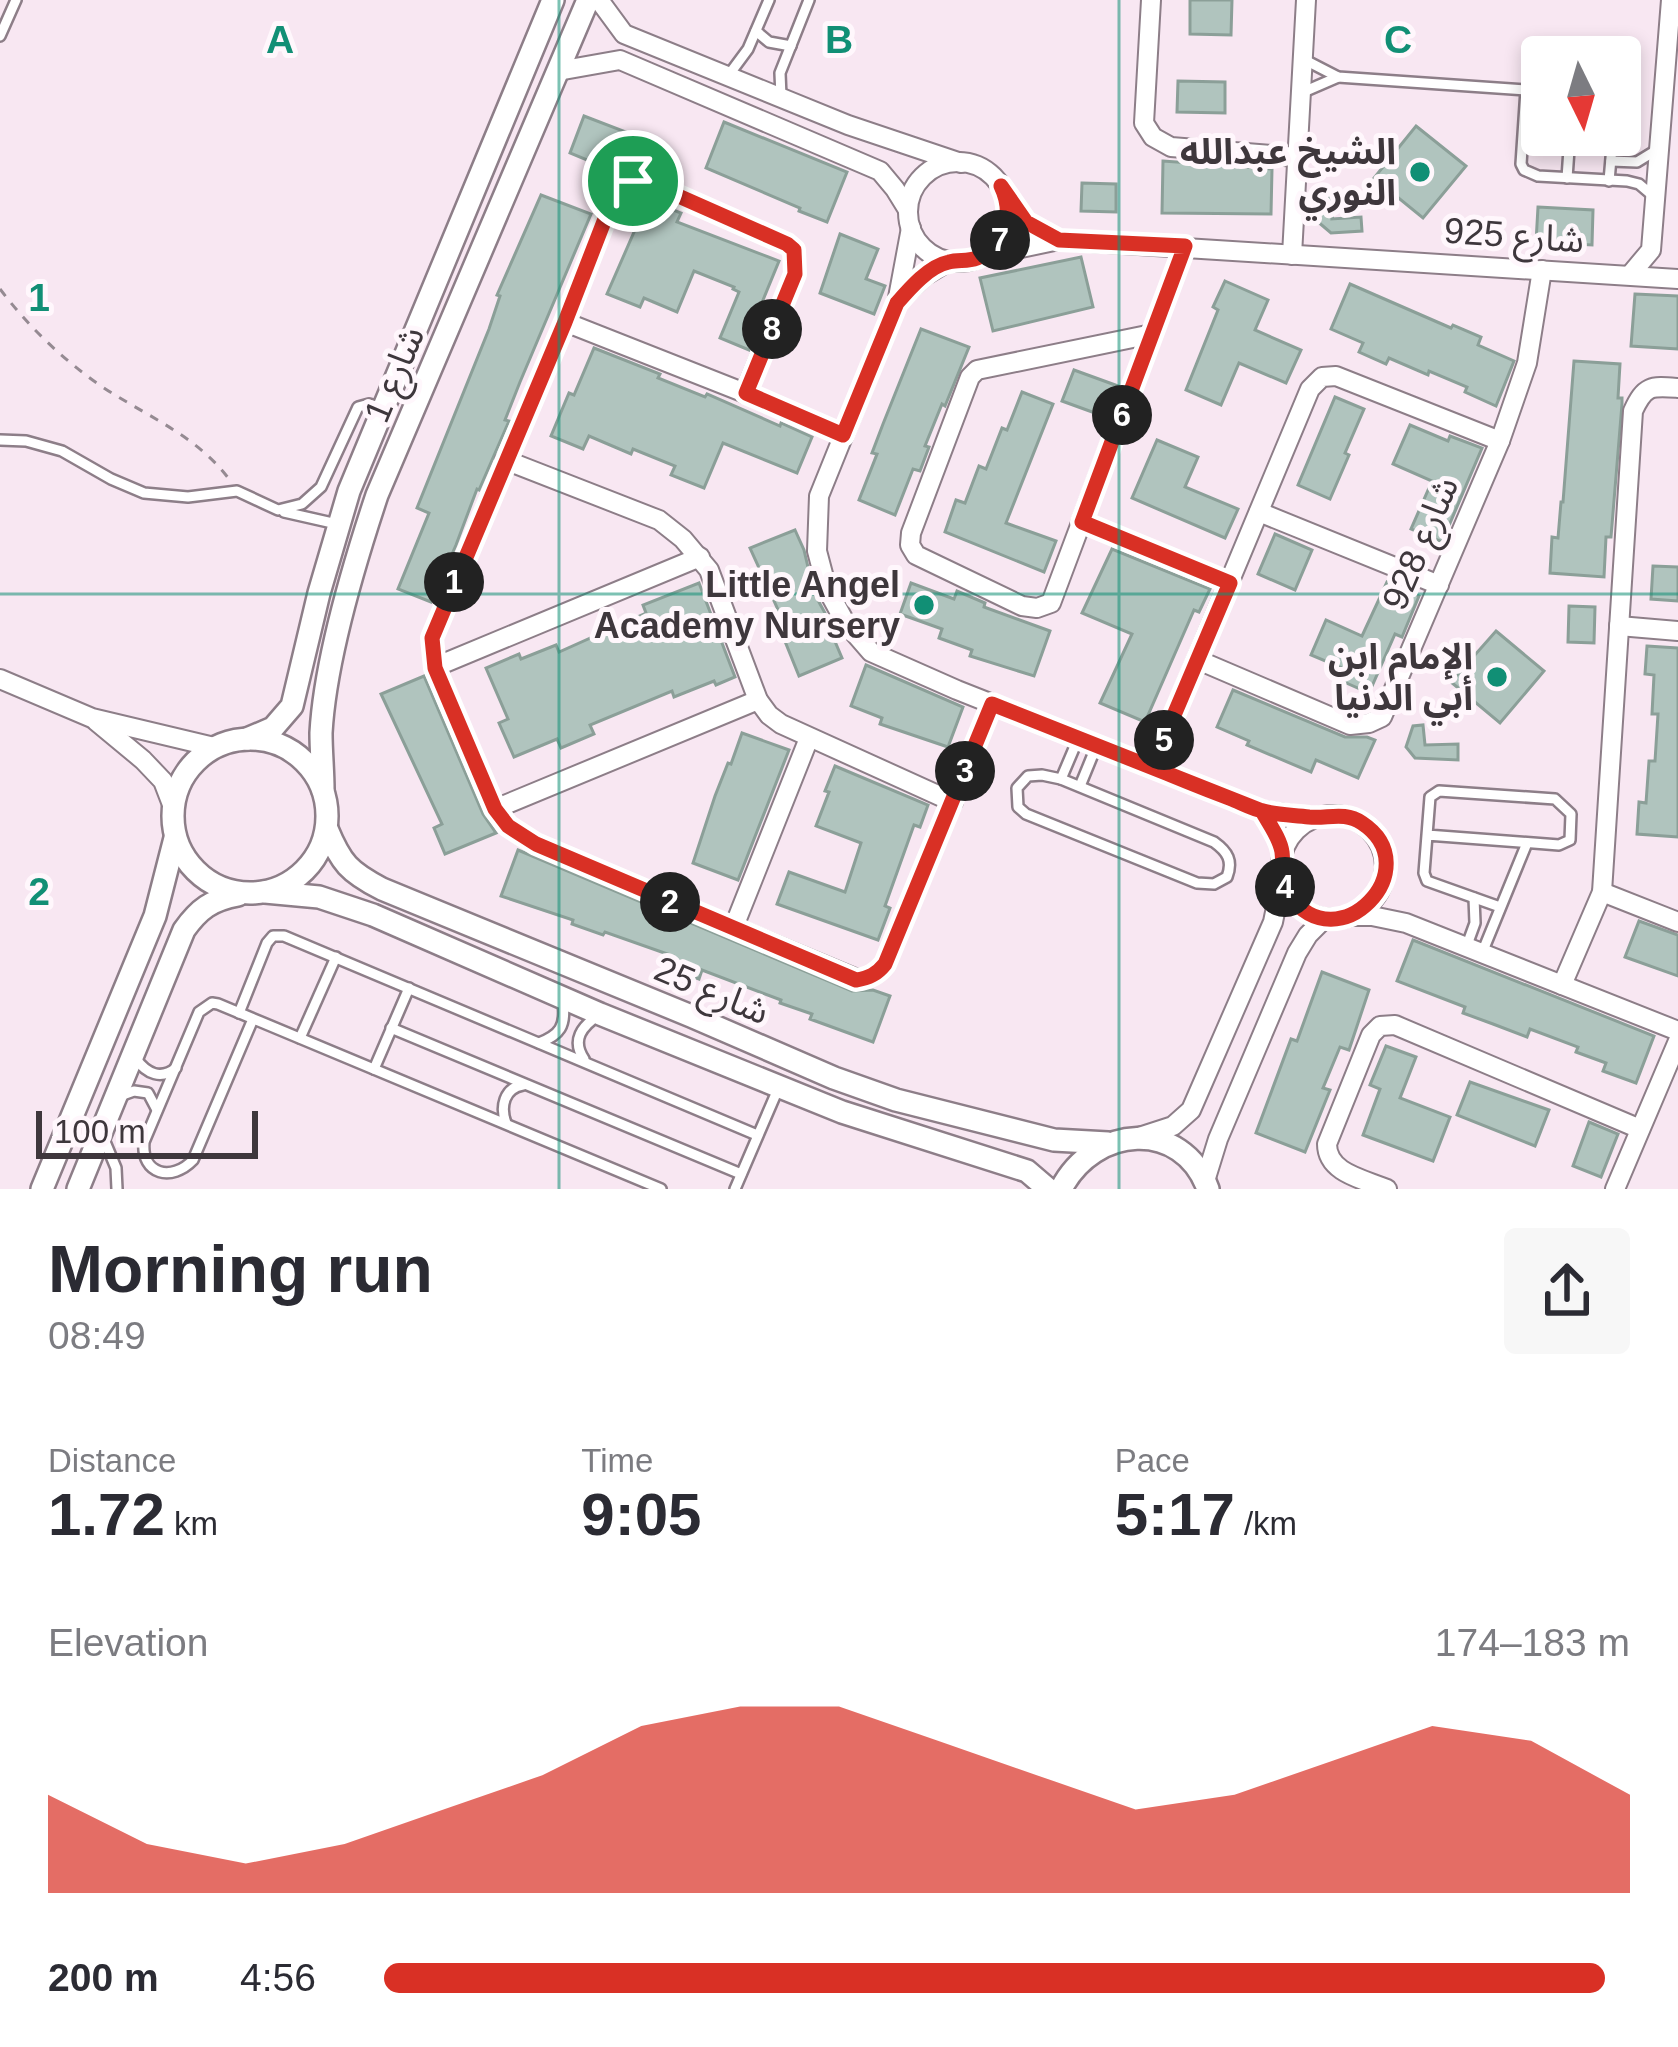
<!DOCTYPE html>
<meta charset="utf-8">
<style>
:root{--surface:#fff;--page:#f7f7f7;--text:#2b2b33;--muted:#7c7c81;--accent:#d93025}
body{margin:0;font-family:Helvetica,"Noto Sans Arabic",sans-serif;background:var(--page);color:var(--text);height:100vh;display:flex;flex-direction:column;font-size:45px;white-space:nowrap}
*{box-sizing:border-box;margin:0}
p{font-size:39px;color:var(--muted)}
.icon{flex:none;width:66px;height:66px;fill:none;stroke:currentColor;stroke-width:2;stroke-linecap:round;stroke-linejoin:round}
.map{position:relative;height:1189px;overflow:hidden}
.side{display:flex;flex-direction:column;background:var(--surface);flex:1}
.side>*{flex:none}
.needle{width:78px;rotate:175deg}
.fabs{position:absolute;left:1521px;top:36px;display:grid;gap:24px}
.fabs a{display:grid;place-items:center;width:120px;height:120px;border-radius:12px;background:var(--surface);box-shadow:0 6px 18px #0003;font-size:60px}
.scale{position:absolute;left:36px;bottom:30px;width:222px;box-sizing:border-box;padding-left:12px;border:6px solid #3e373c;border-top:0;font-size:33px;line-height:42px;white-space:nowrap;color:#3e373c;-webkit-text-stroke:9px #fff7fc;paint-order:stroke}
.pin{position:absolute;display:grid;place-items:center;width:102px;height:102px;color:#fff;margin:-51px;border:6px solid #fff;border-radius:50%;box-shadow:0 3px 12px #0007}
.km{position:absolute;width:60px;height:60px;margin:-30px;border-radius:50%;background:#222;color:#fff;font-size:33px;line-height:60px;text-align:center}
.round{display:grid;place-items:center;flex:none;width:126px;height:126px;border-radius:12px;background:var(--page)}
.summary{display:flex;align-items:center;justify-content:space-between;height:204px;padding:0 48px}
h1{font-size:66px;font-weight:700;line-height:90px}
.metrics{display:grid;grid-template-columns:repeat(3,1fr);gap:18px;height:204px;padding:12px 48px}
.metrics div{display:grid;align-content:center}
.metrics b{font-size:60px;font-weight:700}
.metrics small{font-size:33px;font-weight:400}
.metrics p{font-size:33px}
.chart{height:336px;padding:24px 48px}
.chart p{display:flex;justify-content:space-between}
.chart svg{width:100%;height:216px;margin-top:12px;fill:var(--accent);opacity:.7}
ul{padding:0 48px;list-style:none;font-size:39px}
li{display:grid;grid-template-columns:192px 144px 1fr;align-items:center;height:90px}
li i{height:30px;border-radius:15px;background:var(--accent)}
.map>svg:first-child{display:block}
</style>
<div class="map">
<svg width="1678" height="1189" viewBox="0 0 1678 1189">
<rect width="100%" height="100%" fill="#f8e7f2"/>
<g fill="#b0c4be" stroke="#8b9f98" stroke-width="3">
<path d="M1190 0H1232L1231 35 1190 34Z"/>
<path d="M1178 81 1225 82V113L1177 112Z"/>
<path d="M584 116 626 132 611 170 570 153Z"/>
<path d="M724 122 847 172 827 222 799 211 800 208 706 168Z"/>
<path d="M1416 126 1466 166 1423 218 1374 178Z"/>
<path d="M1163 161 1272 169 1271 214 1162 213Z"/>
<path d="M1082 183 1116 184V212L1081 211Z"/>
<path d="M541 195 591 214 520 382 505 420 509 421 479 490 477 489 456 545 431 602 398 589 429 513 417 508 489 329 500 296 497 295Z"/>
<path d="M1335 197 1332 219 1361 217 1362 231 1331 233 1317 221 1319 198Z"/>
<path d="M648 200 681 213 677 222 779 261 761 305 766 307 749 350 720 338 739 292 733 289 734 287 694 271 677 312 644 298 640 307 607 294Z"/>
<path d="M1538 207 1593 210 1592 245 1536 242Z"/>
<path d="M840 234 878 249 866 279 885 286 874 314 820 293Z"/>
<path d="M1081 257 1093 307 993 331 980 278Z"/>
<path d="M1225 281 1268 300 1255 330 1301 350 1286 383 1239 363 1221 405 1186 390 1218 310 1213 307Z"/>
<path d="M1350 284 1451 328 1453 325 1481 337 1478 345 1514 361 1496 406 1465 392 1467 387 1429 371 1428 375 1389 358 1386 364 1359 352 1363 343 1331 329Z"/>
<path d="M1635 294 1678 296V349L1631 346Z"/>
<path d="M921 329 969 347 945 406 942 404 925 446 929 447 920 471 913 469 895 515 859 500 877 454 872 453 883 424Z"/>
<path d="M594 348 660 374 658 378 705 397 707 394 780 426 781 423 812 437 797 473 723 443 704 488 671 475 675 466 633 449 631 454 589 436 583 449 551 436 569 393 574 395Z"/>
<path d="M1574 361 1620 364 1618 398H1622V404L1611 537H1606L1604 577 1550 573 1552 537 1558 538 1561 502H1563Z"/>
<path d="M1074 370 1118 386 1106 417 1062 401Z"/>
<path d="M1022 392 1053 404 1006 523 1056 541 1044 572 945 532 956 500 965 503 979 466 986 469 1002 428 1007 430Z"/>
<path d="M1335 397 1364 409 1345 453 1349 455 1330 499 1298 485Z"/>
<path d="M1410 425 1448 441 1450 436 1482 448 1442 542 1411 529 1432 481 1393 464Z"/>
<path d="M1157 440 1198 457 1185 487 1238 509 1225 538 1132 498Z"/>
<path d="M795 530 804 550 814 593 831 624 828 625 842 658 799 676 774 614 779 612 750 548Z"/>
<path d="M1275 534 1312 550 1295 590 1258 574Z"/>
<path d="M1112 549 1210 589 1199 612 1194 610 1145 722 1100 703 1132 634 1082 613Z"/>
<path d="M1653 566 1678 567V601L1651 599Z"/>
<path d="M1387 582 1419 596 1402 637 1395 634 1369 693 1342 681 1347 670 1311 655 1326 620 1362 636Z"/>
<path d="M699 583 735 677 716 685 714 681 674 697 672 691 590 725 594 734 561 748 557 739 514 757 499 723 508 719 486 668 519 654 521 659 556 645 559 652 646 613 643 605Z"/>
<path d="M911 583 954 599 957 591 985 603 984 607 1050 631 1034 676 970 656 972 650 939 638 942 629 900 614Z"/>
<path d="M1569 606 1595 607 1594 643 1568 642Z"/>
<path d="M1496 631 1544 671 1500 723 1451 682Z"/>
<path d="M1647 646 1678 648V837L1637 834 1639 802 1646 803 1649 761H1655L1658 714H1652L1654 675 1645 674Z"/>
<path d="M866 665 963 707 948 747 880 724 882 718 851 706Z"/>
<path d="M424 676 483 814 496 833 445 854 434 828 442 824 381 694Z"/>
<path d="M1233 690 1345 737H1367L1375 740 1358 778 1316 760 1311 772 1247 745 1249 741 1217 727Z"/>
<path d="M1423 725 1425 745 1458 744V760L1415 758 1406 747 1413 726Z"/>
<path d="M742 733 789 750 738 880 693 863 715 796 728 763 731 764Z"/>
<path d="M835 766 928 805 920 827 914 825 885 906 890 908 878 940 777 904 789 872 845 892 861 843 816 826 829 792 825 791Z"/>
<path d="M518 850 852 991 873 990 890 996 873 1042 810 1019 812 1014 780 1003 781 1000 702 970 699 979 669 968 673 956 605 932 603 935 572 924 573 920 501 896Z"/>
<path d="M1639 921 1678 935V976L1625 957Z"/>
<path d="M1413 940 1654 1036 1636 1083 1603 1071 1606 1063 1576 1052 1578 1047 1530 1029 1527 1037 1493 1024 1463 1013 1465 1007 1397 981Z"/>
<path d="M1322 972 1369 990 1349 1050 1340 1047 1323 1088 1330 1090 1305 1152 1256 1133 1291 1039 1297 1041Z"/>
<path d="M1386 1046 1416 1057 1400 1098 1450 1117 1433 1161 1363 1135 1380 1089 1370 1085Z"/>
<path d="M1470 1082 1549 1110 1535 1146 1457 1115Z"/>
<path d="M1589 1122 1618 1134 1601 1177 1573 1166Z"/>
</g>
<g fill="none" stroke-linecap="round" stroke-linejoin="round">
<defs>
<g id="service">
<path d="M756 31 769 42 791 46"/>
<path d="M0 36 16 0"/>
<path d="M1303 59 1338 77 1542 91"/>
<path d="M728 76 748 49 769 0"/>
<path d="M1526 90 1521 164 1524 170 1538 176 1627 181 1639 184 1652 195"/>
<path d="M1301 93 1338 77"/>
<path d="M781 97 780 73 809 0"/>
<path d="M1611 161 1637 162 1655 151"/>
<path d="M1567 178 1570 135"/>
<path d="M1609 181 1613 135"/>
<path d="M0 440 26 441 62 451 111 479 144 493 188 497 237 491 278 510 302 504 321 487 358 407 369 404 380 407"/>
<path d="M284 512 337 524"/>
<path d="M1042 775 1061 779 1214 842C1228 852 1233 861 1227 877L1214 884 1197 883 1026 814 1018 807 1017 788 1028 776Z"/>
<path d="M1061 779 1078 739"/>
<path d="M1080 786 1096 747"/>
<path d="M1427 835 1559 845 1570 840 1571 814 1555 799 1439 791 1430 797 1424 873 1427 881 1500 907"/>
<path d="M1467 945 1475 923 1474 898"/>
<path d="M1482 953 1527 843"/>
<path d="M239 1013 267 943 273 936H284L757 1135"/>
<path d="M253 1019 193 1160C172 1182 141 1175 144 1142L199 1012 212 1003 218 1004 661 1189"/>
<path d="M391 1028 741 1174"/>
<path d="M300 1038 336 957"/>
<path d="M539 1043C560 1035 566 1026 563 1003"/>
<path d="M136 1059C147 1074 161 1080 176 1068"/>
<path d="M584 1059C571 1040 582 1026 599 1015"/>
<path d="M374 1069 409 988"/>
<path d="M120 1096 134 1091 148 1093 157 1110"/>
<path d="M506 1123C500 1107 504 1088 523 1085"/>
<path d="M103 1137 116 1168 117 1189"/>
<path d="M735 1189 778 1089"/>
</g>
<g id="minor">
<path d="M599 0 624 34 848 125 961 163"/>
<path d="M1151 0 1144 123 1153 137 1171 147 1297 157"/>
<path d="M558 71 620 60 880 171 895 189 908 210"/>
<circle cx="958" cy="212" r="50"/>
<path d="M1009 198 1026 222 1059 240"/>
<path d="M911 228 897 303 819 496 817 551 827 589 845 622 871 652 957 690 1262 811 1315 818"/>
<path d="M1292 255 1306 0"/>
<path d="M983 256 1059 240 1678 279"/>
<path d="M1630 275 1651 250 1671 0"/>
<path d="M900 299 924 276 949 261"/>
<path d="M565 322 745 393 843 435"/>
<path d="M1152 334 977 370 970 377 911 533 910 545 916 555 1022 606 1037 608 1051 603 1185 246"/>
<path d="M745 393 795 274 794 250 787 244 649 183 633 181 617 188 565 322 432 638 435 667 495 809 508 826 536 845 857 979C870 978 877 974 885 964L992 704"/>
<path d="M505 460 659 520 683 539 709 570 758 700 769 715 781 724 953 802"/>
<path d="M1259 512 1439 585"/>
<path d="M1082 522 1230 583"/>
<path d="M1619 626 1678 631"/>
<path d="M1198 660 1350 725 1369 723 1382 717 1500 441 1527 363 1542 270"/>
<path d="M435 667 700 557"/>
<path d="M0 679 92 718 214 747"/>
<path d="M96 721 143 760 163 781 173 807"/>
<path d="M1152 767 1310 389 1322 377 1336 376 1500 441"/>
<path d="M495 809 758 700"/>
<circle cx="1333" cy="867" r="52"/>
<path d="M1602 892 1678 922"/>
<path d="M1350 916H1372L1406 923 1678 1031"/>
<path d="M733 929 809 738"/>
<path d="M1562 985 1602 892 1633 411C1645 385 1651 386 1678 388"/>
<path d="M1136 1138 1173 1126 1191 1110 1273 922 1282 878"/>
<path d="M1205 1181 1218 1139 1297 953 1308 935 1325 918"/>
<path d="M1387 1189C1363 1179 1327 1173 1327 1144L1371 1035 1380 1026 1395 1025 1640 1129"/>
<path d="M1615 1189 1678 1041"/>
</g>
<g id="tertiary">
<circle cx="250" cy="816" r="77"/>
<path d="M247 739 273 728 292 706 319 593 349 491 553 0"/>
<path d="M323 790C323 771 321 752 321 733 325 660 354 564 377 495L588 0"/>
<path d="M327 829C341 863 349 872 382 889L691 1016 834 1078 896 1100 1054 1140 1108 1143"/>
<path d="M265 892 319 897 373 915 600 1014 842 1112 1027 1171 1048 1189"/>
<path d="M42 1189 155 916 175 838"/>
<path d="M78 1189 184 930C199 909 211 900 238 895"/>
<path d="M1061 1189C1094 1125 1182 1118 1208 1189"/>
</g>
</defs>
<use href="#service" stroke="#8d7e88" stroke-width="14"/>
<use href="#minor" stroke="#8d7e88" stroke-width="22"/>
<use href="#tertiary" stroke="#8d7e88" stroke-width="26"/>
<path stroke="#958a92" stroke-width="3" stroke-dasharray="9 9" stroke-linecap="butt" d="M0 289C28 326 62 359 101 386 146 416 196 435 229 479"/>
<use href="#service" stroke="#fff" stroke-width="9"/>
<use href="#minor" stroke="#fff" stroke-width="18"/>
<use href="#tertiary" stroke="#fff" stroke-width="21"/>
</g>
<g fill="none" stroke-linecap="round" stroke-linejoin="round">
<defs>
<path id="route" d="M633 181 617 188 565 322 432 638 435 668 495 809 508 826 536 844 856 980C869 978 877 974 885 964L992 704 1262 811C1269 824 1280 838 1282 852 1284 869 1280 881 1290 896 1338 963 1430 868 1362 823 1344 811 1328 819 1309 817 1294 815 1277 815 1263 811 1252 809 1240 802 1229 798 1203 788 1178 778 1152 767L1230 583 1082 522 1185 246 1059 240 1026 222 1001 186C1014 213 1007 246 977 258 967 262 958 259 949 262 929 266 910 288 897 303L843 435 746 393 795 274 794 250 787 244 649 183 633 181"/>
</defs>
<use href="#route" stroke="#fff" stroke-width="24"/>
<use href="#route" stroke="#d93025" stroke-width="15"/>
</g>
<path fill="none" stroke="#118f75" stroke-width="3" stroke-opacity="0.55" d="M559 0V1189M1119 0V1189M0 594H1678"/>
<g fill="#118f75" stroke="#fff7fc" stroke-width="4.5">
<circle cx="1420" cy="172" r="12"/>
<circle cx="924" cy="605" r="12"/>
<circle cx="1497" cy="677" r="12"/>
</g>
<g text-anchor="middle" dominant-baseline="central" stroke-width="10" stroke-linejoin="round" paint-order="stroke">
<g font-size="36" font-weight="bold" fill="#3e373c" stroke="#fff7fc" text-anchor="end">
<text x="1396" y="151">الشيخ عبدالله<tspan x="1396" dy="41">النوري</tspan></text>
<text x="900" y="584">Little Angel<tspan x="900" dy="41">Academy Nursery</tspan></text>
<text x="1473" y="656">الإمام ابن<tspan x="1473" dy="41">أبي الدنيا</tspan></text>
</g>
<g font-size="36" fill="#3e373c" stroke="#fff7fc">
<text transform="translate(1514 235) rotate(4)">شارع 925</text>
<text transform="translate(394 374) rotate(-67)">شارع 1</text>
<text transform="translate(1420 543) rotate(-67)">شارع 928</text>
<text transform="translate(712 990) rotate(23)">شارع 25</text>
</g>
</g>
<g font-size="39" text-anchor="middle" font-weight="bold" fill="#118f75" stroke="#fff7fc" stroke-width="10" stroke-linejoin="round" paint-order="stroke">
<text x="280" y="53">A</text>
<text x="839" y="53">B</text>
<text x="1398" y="53">C</text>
<text x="39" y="311">1</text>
<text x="39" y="905">2</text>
</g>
</svg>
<div class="fabs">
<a><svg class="needle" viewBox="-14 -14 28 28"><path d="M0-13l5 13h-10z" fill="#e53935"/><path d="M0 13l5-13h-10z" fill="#7c7c81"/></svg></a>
</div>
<div class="scale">100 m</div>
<div class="pin" style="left:633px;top:181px;background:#1e9e55"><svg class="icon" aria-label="arrive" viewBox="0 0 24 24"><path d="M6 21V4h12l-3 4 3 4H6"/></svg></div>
<b class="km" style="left:454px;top:582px">1</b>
<b class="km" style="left:670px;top:902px">2</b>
<b class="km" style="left:965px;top:771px">3</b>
<b class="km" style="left:1285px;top:887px">4</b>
<b class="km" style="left:1164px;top:740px">5</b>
<b class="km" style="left:1122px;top:415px">6</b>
<b class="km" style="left:1000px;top:240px">7</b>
<b class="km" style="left:772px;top:329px">8</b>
</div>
<section class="side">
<div class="summary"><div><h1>Morning run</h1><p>08:49</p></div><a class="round"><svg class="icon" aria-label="share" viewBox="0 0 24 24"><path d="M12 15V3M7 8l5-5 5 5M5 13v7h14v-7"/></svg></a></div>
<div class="metrics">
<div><p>Distance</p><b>1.72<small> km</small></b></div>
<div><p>Time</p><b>9:05</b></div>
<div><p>Pace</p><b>5:17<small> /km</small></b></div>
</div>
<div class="chart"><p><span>Elevation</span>174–183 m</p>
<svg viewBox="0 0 160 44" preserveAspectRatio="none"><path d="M0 44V24L10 34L20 38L30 34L40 27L50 20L60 10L70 6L80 6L90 13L100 20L110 27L120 24L130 17L140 10L150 13L160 24V44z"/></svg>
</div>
<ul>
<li><b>200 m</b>4:56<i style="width:98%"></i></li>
</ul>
</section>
